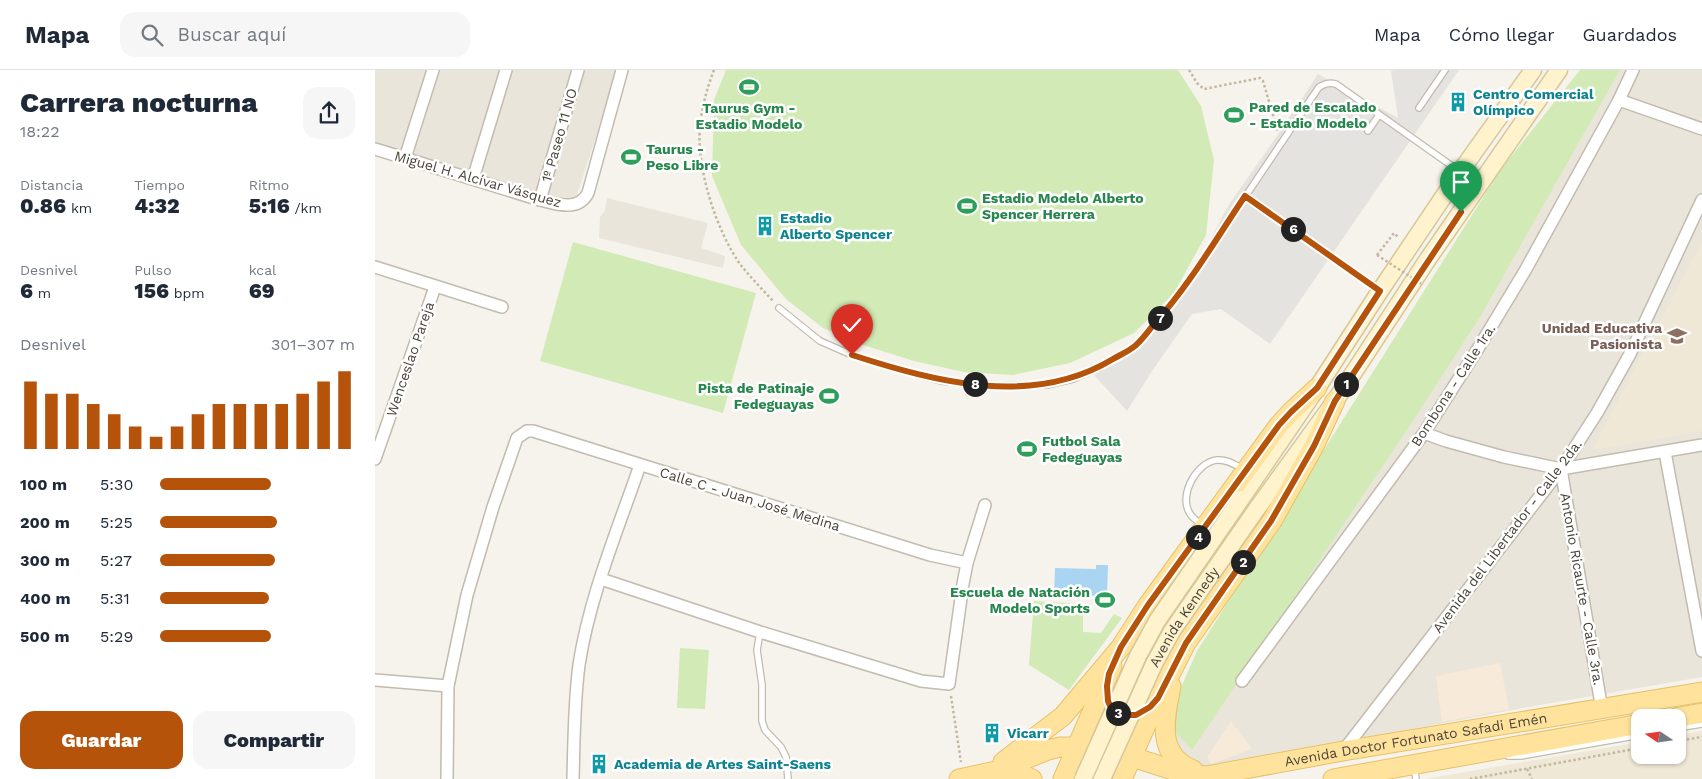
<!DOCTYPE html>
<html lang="es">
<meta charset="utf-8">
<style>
:root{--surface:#fff;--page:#f6f6f7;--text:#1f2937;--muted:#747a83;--line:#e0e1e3;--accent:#b45309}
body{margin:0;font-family:"Work Sans",sans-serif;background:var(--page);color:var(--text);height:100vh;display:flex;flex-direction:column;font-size:19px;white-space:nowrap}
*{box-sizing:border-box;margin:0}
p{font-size:16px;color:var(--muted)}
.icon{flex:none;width:28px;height:28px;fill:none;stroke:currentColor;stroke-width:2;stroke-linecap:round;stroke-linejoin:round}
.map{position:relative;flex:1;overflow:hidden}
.drawer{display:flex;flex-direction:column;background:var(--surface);width:375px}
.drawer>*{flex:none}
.needle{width:32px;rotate:283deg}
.buttons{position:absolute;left:1256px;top:639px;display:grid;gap:10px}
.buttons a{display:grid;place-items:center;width:55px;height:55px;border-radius:10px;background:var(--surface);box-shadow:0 1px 4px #0004;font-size:25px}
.pin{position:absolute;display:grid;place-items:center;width:42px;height:42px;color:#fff;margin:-51px -21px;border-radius:50% 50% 50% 0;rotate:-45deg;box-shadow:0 0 5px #0007}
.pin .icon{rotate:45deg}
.km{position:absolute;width:25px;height:25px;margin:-12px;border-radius:50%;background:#222;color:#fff;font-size:14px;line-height:25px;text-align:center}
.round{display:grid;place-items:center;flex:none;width:52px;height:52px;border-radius:15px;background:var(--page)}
.overview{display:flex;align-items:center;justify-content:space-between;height:85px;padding:0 20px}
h1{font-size:28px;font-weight:800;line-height:38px}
.metrics{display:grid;grid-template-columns:repeat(3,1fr);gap:8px;height:85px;padding:5px 20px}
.metrics div{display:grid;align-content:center}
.metrics b{font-size:21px;font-weight:800}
.metrics small{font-size:14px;font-weight:400}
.metrics p{font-size:14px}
.chart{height:140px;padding:10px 20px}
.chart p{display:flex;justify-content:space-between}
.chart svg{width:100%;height:90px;margin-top:5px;stroke:var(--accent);stroke-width:6}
.action{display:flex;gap:10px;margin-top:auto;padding:10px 20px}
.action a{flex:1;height:58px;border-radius:15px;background:var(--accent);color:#fff;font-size:20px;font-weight:800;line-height:58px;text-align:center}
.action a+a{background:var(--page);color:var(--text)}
ul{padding:0 20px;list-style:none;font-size:16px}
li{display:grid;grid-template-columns:80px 60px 1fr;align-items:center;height:38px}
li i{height:12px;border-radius:6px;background:var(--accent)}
header{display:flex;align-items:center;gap:30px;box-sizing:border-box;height:70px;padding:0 25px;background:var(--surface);border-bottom:1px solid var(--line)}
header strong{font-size:24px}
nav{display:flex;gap:28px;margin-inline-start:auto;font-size:18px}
.search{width:350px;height:45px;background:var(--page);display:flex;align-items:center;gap:12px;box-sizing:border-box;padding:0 18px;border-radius:15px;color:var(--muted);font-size:19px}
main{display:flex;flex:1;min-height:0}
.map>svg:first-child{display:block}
</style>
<header>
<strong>Mapa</strong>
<div class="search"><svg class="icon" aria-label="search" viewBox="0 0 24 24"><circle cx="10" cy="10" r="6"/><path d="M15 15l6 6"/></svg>Buscar aquí</div>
<nav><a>Mapa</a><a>Cómo llegar</a><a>Guardados</a></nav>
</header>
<main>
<section class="drawer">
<div class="overview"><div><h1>Carrera nocturna</h1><p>18:22</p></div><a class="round"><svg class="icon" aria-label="share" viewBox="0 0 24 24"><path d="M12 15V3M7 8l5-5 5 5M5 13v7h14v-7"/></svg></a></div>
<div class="metrics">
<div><p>Distancia</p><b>0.86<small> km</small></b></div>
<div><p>Tiempo</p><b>4:32</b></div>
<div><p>Ritmo</p><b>5:16<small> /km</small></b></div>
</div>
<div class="metrics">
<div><p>Desnivel</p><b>6<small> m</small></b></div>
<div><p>Pulso</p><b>156<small> bpm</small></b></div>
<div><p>kcal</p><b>69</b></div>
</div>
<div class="chart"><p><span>Desnivel</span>301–307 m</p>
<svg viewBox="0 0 160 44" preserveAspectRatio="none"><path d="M5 44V11M15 44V17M25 44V17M35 44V22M45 44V27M55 44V33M65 44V38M75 44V33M85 44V27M95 44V22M105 44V22M115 44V22M125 44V22M135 44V17M145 44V11M155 44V6"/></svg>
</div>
<ul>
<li><b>100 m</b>5:30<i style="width:57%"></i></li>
<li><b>200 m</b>5:25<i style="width:60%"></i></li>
<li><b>300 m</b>5:27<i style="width:59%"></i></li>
<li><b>400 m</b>5:31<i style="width:56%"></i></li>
<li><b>500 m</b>5:29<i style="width:57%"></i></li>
</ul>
<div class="action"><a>Guardar</a><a>Compartir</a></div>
</section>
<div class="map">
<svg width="1327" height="709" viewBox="0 0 1327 709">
<rect width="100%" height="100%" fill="#f6f3ec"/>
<g fill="#eae5da">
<path d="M0 0H243L198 137 0 77Z"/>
<path d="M1218 0H1327V607L1148 638 841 697H825L809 690 797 664Z"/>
<path d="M232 128 333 153 326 178 350 186 348 198 224 168 225 147 230 141Z"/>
</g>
<g fill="#f7ead8">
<path d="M1125 593 1134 639 1067 652 1061 606Z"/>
<path d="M856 651 877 679 836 694 832 687Z"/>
</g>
<g fill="#efe8d6">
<path d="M1327 171V361L1217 380Z"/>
<path d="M1327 661V709H1050L1265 672V685H1302L1303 665Z"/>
</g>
<g fill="#d2eab5">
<path d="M351 0H803L826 36 839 90 831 165 799 223 759 263 695 293 638 305 589 302 539 291 491 276 448 258 411 229 366 175 337 106 339 30Z"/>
<path d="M1205 0H1245L1105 247 1030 363 817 680 799 661 804 622 822 581 1126 99Z"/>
<path d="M198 172 381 223 348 343 165 291Z"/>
<path d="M659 531 708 534V562L726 563 739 544 747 548 694 620 654 595Z"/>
<path d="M305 578 334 580 330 639 302 638Z"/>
</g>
<path fill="#e5e3e0" d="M1020 0H1084L895 274 846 239 817 244 777 301 752 341 719 305 759 273 795 238 823 193 853 136 904 63 943 4 1023 48 1016 1Z"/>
<path fill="#a9d4f2" d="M721 495H733L732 526 679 525 680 498 721 499Z"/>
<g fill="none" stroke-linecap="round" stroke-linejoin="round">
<defs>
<g id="lane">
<path d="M1044 38 1070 0"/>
<path d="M993 61 1004 45"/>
<path d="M870 126 1003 219"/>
<path d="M404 238 445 271 477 285 517 298 566 311 618 316 672 315 698 309 723 298 760 276 802 228 944 17C950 14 954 12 961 14L1084 101"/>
<path d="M828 455C823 452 817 448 814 442 804 424 822 392 842 390 852 389 860 395 868 399"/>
<path d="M385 562 382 580 387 615V651L390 660 406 677 411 687 413 709"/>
<path d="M1302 658 1327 654"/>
<path d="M1133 686H1146L1265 665"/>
<path d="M1039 696 1041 709"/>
</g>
<g id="street">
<path d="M1244 30 1327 59"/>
<path d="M0 79 165 130C182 134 203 142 213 123L247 0"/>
<path d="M30 88 58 0"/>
<path d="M98 109 131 0"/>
<path d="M165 130 203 0"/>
<path d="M0 197 127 237"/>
<path d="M1049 363 1071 371 1129 387 1186 399 1327 375"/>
<path d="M1290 382 1327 581"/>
<path d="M0 389 60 217"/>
<path d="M1186 399 1227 640"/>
<path d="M226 509 385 562 546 611 574 614 588 514 592 493 610 435"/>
<path d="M0 610 73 616"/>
<path d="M867 611 1049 363 1104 277 1151 199 1244 30 1258 0"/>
<path d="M968 681 1186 399 1222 343 1255 284 1327 130"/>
<path d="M72 709 73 616 92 525 118 437 142 368 152 361H158L555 485 592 493"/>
<path d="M198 709C199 671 199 633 204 595 214 528 243 459 265 395"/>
</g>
<g id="secondary">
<path d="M866 429 942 318 1005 221 1085 102 1158 0"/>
<path d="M881 440 960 331 1053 189 1184 0"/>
</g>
<g id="primary">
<path d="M796 616C790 648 780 685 818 700"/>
<path d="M1300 648 1327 643"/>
<path d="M628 692 688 646 746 577 773 535 904 355 916 342 942 318"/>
<path d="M623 701 646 704 657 709"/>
<path id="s1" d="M584 709 621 701 673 680 685 677H703L745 683 807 703 831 706 968 681 1327 622"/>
<path d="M688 709 737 596"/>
<path d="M747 709 783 628 811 573 897 451 939 376 960 331"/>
<path d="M958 709 1265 654"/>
</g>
</defs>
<use href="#lane" stroke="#c2bbae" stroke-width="8"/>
<use href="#street" stroke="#c2bbae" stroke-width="14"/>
<use href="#secondary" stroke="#d6c79b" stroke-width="19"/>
<use href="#primary" stroke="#e6c16a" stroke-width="21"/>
<g stroke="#c4b79f" stroke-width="2.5" stroke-dasharray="2.5 2.5" stroke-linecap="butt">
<path d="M339 0C332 18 327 37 325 56 321 97 341 160 365 194 375 207 387 219 398 231"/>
<path d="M814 0 822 13 829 19 885 8 888 11 903 62"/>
<path d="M1002 185 1019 163 1024 168"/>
<path d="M576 626 586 692"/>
<path d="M1302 671 1327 667"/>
<path d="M1152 699 1157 709"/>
<path d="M1095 709 1265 678"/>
</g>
<use href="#lane" stroke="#fff" stroke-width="5.5"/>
<use href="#street" stroke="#fff" stroke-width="11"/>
<use href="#secondary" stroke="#fff3cd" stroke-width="16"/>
<use href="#primary" stroke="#ffe39c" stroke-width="19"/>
<defs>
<g id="secondary-bridge">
<path d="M708 709 763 586 782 551 866 429"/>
<path id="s2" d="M727 709 779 594 797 561 881 440"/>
</g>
</defs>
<use href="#secondary-bridge" stroke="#d6c79b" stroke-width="19" stroke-linecap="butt"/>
<path stroke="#c4b79f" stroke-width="2.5" stroke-dasharray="2.5 2.5" stroke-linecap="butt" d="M1002 185 1048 215"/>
<use href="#secondary-bridge" stroke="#fff3cd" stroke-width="16"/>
</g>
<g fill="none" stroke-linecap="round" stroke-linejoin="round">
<defs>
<path id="route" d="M477 285C561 312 657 338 738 289 745 285 754 281 760 276 768 269 774 260 780 253 815 214 841 169 870 126L1005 221 942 318 916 342 904 355 773 535 746 577 734 604 732 616 733 631 736 638 743 643 750 645H761L775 637 783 628 811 573 896 451 939 376 960 331 1086 142"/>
</defs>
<use href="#route" stroke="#fff" stroke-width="10"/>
<use href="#route" stroke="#b45309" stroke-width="6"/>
</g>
<defs>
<symbol id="stadium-bare" viewBox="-9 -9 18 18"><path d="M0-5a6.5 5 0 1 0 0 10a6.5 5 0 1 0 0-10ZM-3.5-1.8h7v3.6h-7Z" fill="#2e9e5b" stroke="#fff" stroke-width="2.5" paint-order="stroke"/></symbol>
<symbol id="building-bare" viewBox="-9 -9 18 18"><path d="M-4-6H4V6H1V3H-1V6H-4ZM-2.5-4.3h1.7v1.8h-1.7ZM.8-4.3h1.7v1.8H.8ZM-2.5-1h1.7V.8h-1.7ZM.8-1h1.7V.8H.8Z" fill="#0f9aa8" stroke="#fff" stroke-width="2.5" paint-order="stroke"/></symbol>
<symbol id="school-bare" viewBox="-9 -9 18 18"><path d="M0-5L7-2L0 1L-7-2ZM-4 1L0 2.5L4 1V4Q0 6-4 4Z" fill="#8d6e63" stroke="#fff" stroke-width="2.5" paint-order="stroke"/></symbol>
</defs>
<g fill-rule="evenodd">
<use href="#stadium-bare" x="360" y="3" width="28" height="28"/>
<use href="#building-bare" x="1069" y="18" width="28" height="28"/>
<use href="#stadium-bare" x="845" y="31" width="28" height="28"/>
<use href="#stadium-bare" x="242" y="73" width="28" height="28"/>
<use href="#stadium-bare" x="578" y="122" width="28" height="28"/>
<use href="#building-bare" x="376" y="142" width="28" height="28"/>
<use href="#school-bare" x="1288" y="252" width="28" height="28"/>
<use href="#stadium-bare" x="440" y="312" width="28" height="28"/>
<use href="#stadium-bare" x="638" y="365" width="28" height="28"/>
<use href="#stadium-bare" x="716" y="516" width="28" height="28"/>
<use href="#building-bare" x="603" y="649" width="28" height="28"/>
<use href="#building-bare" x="210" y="680" width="28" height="28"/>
</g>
<g text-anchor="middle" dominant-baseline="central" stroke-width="5" stroke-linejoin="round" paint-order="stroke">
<g font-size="14" font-weight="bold" fill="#0d838f" stroke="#fff" text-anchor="start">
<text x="1098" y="24">Centro Comercial<tspan x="1098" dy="16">Olímpico</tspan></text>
<text x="405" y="148">Estadio<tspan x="405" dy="16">Alberto Spencer</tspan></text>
<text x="632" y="663">Vicarr</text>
<text x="239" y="694">Academia de Artes Saint-Saens</text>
</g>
<g font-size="14" font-weight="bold" fill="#27864d" stroke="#fff" text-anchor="start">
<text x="874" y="37">Pared de Escalado<tspan x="874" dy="16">- Estadio Modelo</tspan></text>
<text x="374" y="38" text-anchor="middle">Taurus Gym -<tspan x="374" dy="16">Estadio Modelo</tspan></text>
<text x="271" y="79">Taurus -<tspan x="271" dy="16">Peso Libre</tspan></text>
<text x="607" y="128">Estadio Modelo Alberto<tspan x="607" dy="16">Spencer Herrera</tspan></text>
<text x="439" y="318" text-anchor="end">Pista de Patinaje<tspan x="439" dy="16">Fedeguayas</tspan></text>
<text x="667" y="371">Futbol Sala<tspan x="667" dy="16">Fedeguayas</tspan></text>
<text x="715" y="522" text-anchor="end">Escuela de Natación<tspan x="715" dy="16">Modelo Sports</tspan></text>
</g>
<g font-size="14" fill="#4b4439" stroke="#fff">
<text transform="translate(184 65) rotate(-74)">1º Paseo 11 NO</text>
<text transform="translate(103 109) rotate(16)">Miguel H. Alcívar Vásquez</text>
<text transform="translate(35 289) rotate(-71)">Wenceslao Pareja</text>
<text transform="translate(1078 315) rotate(-57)">Bombona - Calle 1ra.</text>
<text transform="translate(375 429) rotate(17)">Calle C - Juan José Medina</text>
<text transform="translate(1132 466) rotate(-53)">Avenida del Libertador - Calle 2da.</text>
<text transform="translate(1207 519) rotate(80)">Antonio Ricaurte - Calle 3ra.</text>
<text stroke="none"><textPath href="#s2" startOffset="182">Avenida Kennedy</textPath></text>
<text stroke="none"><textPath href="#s1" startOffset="469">Avenida Doctor Fortunato Safadi Emén</textPath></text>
</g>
<g font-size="14" font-weight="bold" fill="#785e54" stroke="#fff" text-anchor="end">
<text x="1287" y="258">Unidad Educativa<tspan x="1287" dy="16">Pasionista</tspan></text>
</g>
</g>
</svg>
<div class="buttons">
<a><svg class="needle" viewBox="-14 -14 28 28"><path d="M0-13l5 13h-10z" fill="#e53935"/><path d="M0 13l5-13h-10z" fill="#747a83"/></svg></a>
</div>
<div class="pin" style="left:1086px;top:142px;background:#1e9e55"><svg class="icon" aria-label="arrive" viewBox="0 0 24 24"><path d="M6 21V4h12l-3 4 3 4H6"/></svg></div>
<div class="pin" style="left:477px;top:285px;background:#d93025"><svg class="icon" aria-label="check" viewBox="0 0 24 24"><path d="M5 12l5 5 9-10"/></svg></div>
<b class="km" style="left:971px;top:314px">1</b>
<b class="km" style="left:868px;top:492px">2</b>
<b class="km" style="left:743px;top:643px">3</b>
<b class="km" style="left:823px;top:467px">4</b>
<b class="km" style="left:918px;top:159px">6</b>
<b class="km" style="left:785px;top:248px">7</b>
<b class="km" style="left:600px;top:314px">8</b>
</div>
</main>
